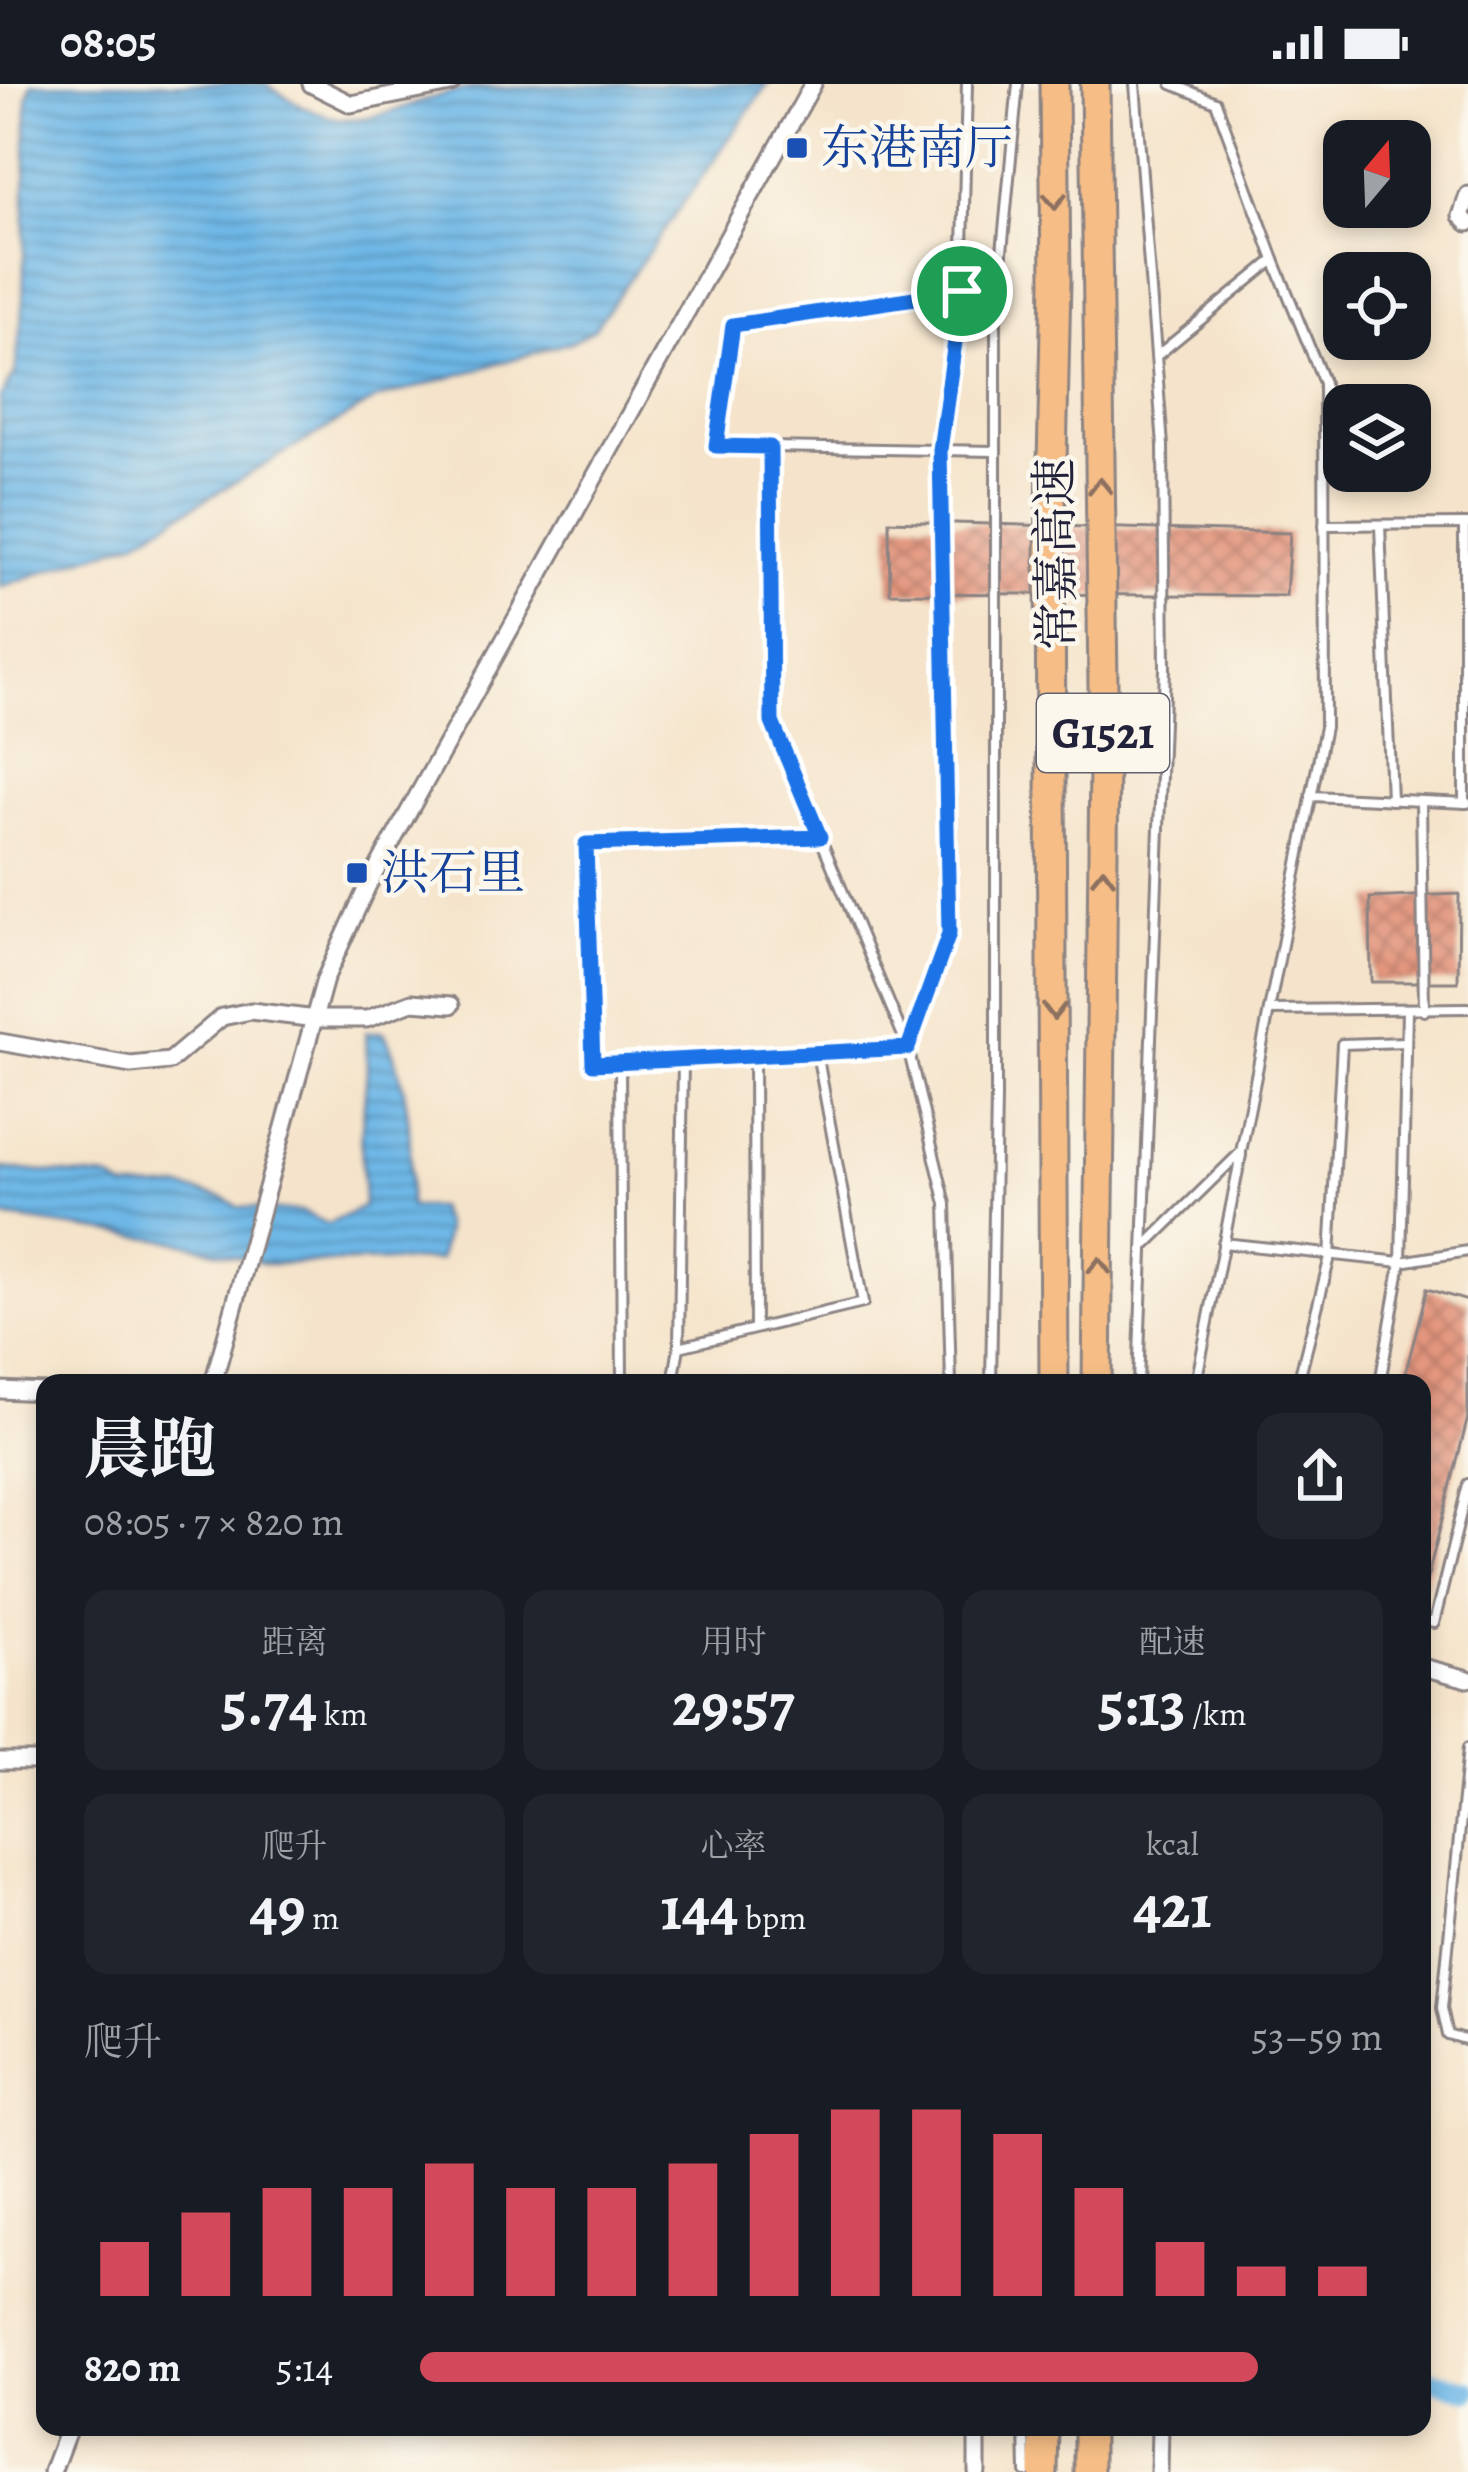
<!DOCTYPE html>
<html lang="zh">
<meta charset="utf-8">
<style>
:root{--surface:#171b24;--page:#20242c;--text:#f1f3f6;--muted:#9ea1a6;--accent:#d1495b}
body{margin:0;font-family:Alegreya,"Noto Serif SC",serif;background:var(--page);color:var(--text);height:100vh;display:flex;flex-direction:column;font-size:45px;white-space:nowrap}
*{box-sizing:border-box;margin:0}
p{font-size:39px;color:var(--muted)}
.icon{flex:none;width:66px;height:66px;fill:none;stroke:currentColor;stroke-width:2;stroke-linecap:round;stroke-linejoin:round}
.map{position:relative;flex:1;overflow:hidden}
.drawer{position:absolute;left:36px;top:1290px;width:1395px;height:1062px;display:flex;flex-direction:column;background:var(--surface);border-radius:24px;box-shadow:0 6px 18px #0003}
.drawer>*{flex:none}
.needle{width:78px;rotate:19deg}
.buttons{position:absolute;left:1323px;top:36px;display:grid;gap:24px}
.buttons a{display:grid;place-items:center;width:108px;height:108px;border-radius:24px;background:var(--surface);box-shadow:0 6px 18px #0003;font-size:60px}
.pin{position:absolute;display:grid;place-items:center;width:102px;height:102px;color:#fff;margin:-51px;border:6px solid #fff;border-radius:50%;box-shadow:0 3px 12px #0007}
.round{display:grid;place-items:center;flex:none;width:126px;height:126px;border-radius:24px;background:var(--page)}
.headline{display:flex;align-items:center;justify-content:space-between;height:204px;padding:0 48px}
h1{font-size:66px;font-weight:700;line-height:90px}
.figures{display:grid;grid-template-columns:repeat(3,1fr);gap:18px;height:204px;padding:12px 48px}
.figures div{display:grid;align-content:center;border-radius:24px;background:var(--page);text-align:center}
.figures b{font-size:60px;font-weight:700}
.figures small{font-size:33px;font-weight:400}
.figures p{font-size:33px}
.chart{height:336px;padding:24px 48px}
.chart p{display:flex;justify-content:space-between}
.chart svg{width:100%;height:216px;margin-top:12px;stroke:var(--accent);stroke-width:6}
ul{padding:0 48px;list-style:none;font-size:39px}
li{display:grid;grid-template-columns:192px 144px 1fr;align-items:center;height:90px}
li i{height:30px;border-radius:15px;background:var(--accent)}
.status{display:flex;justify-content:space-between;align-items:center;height:84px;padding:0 60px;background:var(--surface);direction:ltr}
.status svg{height:33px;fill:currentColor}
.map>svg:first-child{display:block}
</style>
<div class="status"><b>08:05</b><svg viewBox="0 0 49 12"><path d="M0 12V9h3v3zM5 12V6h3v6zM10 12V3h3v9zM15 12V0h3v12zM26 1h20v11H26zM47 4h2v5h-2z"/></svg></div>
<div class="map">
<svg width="1468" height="2388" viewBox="0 0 1468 2388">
<defs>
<pattern id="water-rules" width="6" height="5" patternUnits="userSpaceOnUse" patternTransform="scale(3)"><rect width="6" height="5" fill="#6eb7e6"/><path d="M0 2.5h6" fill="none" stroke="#5a94bc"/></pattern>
<pattern id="building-cross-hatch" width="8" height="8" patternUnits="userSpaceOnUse" patternTransform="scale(3)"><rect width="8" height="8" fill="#e4967e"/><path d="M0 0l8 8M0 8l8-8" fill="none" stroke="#b87a68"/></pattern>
</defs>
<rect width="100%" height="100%" fill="#fbf7ec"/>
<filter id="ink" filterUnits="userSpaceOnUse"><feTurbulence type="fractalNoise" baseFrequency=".00833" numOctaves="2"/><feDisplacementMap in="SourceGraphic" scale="24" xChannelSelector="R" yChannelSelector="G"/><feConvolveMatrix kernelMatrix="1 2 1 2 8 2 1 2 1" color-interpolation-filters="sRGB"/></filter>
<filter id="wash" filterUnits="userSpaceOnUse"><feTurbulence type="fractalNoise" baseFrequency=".004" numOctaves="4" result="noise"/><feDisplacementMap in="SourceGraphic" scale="48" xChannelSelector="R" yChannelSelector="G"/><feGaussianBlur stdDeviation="2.7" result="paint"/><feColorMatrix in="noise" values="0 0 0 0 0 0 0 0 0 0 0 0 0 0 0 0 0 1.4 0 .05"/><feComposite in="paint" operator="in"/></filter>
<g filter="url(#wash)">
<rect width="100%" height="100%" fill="#f5e4cb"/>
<g fill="url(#water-rules)" stroke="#486c90" stroke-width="3">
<path d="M31 0H266C290 16 319 35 349 35 394 34 430 9 474 4 570 0 671 0 768 0L594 245 574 257 377 315 135 457 0 503V313L15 290 23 222 27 15Z"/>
<path d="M366 948H384C412 1005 412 1060 409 1123H437L446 1146 439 1176 266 1180 180 1158 0 1133V1084L108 1094 125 1105 181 1104 224 1114 238 1123 303 1128 328 1140 364 1122 361 1055 367 985Z"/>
</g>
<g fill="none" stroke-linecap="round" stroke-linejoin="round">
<path stroke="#6eb7e6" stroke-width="21" d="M1422 2293 1468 2306"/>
</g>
<g id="blocks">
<g fill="url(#building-cross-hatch)">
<path d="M889 437 1290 449 1286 512 890 509Z"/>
<path d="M1459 810 1458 898H1371L1370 814Z"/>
<path d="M1427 1205 1468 1217V1333L1424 1507 1422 1299H1403Z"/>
</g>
</g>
</g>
<g filter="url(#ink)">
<use href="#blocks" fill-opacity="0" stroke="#8c8383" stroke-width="3"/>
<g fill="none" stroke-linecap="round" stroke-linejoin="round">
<defs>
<g id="service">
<path d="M1135 0 1163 362 1165 585 1138 1299"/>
<path d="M1159 270 1274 176 1216 18 1172 0"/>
<path d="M770 363 716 362 732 241 962 207"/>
<path d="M1464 440V719"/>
<path d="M1324 441 1467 440"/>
<path d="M1380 441 1391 716"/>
<path d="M1311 712 1467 719"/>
<path d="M1421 717 1424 927"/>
<path d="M820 753 586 759 593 980 908 964 949 850 940 366 962 207 967 0"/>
<path d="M1269 926 1468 924"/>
<path d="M754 972 755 1244"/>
<path d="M620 979 622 1299"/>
<path d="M1223 1159 1401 1178 1468 1167"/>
<path d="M1147 1160 1241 1068 1325 643 1324 299 1274 176"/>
<path d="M679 1263 683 976"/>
<path d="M673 1299 679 1263 863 1219 817 969"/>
<path d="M951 1299 946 1120 908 964 772 638 770 363 995 367"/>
<path d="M991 1299 996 1014V231L1018 0"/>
<path d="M1196 1299 1241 1071"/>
<path d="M1298 1299 1330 1173 1342 960 1406 958"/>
<path d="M1380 1299 1401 1178 1407 927"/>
<path d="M1422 1536 1434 1539 1468 1400"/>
<path d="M1468 1664 1442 1924 1448 1951 1468 1957"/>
<path d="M1025 2343 1026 2388"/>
</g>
<g id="minor">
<path d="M311 0 351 20 451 0"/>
<path d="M1468 111 1461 132 1468 139"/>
<path d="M0 958 131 981 170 977 222 933 251 927 316 935H367L412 918 451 921"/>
<path d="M213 1299 325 895 368 801 813 0"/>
<path d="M0 1306 45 1308"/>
<path d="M1422 1583 1468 1595"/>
<path d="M0 1677H45"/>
<path d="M52 2388 69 2343"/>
<path d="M977 2388V2343"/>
<path d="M1159 2388 1160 2343"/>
</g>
<g id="motorway">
<path d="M1095 0 1104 678 1097 1299"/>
<path d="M1054 1299 1050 471 1056 197 1054 0"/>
<path d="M1043 2388 1044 2343"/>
<path d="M1089 2388V2343"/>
</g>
</defs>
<use href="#service" stroke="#8c8383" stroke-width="14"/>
<use href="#minor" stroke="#8c8383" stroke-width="21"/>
<use href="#motorway" stroke="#8c8383" stroke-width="33"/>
<use href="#service" stroke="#fff" stroke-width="8"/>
<use href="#minor" stroke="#fff" stroke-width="15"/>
<use href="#motorway" stroke="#f6be86" stroke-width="27"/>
</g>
<defs><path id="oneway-chevron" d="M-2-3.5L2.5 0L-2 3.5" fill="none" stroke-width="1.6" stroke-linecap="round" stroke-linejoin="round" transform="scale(3)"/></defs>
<g stroke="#8c7060">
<use href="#oneway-chevron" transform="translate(1055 117) rotate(89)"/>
<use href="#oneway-chevron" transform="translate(1100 402) rotate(-91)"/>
<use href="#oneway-chevron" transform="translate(1103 792) rotate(-89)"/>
<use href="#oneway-chevron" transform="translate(1054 927) rotate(90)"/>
<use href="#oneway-chevron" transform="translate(1099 1182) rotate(-89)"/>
</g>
</g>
<g fill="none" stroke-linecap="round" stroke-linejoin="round" filter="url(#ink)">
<defs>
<path id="route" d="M962 207 940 366 949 850 908 964 593 980 586 760 820 753 772 638 770 363 716 362 733 241Z"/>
</defs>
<use href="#route" stroke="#fff" stroke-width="24"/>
<use href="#route" stroke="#1a73e8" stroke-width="15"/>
</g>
<g fill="#1a4fb4" stroke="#fbf7ec" stroke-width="4.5">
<rect x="785" y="52" width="24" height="24" rx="6"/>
<rect x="345" y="777" width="24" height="24" rx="6"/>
</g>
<g text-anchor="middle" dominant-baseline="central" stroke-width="9" stroke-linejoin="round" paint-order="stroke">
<rect fill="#fbf7ec" stroke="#636270" stroke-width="3" x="1037" y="610" width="132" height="78" rx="9"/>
<g font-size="45" font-weight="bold" fill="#22223b">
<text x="1103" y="649">G1521</text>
</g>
<g font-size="48" fill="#164399" stroke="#fbf7ec" text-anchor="start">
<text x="821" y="64">东港南厅</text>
<text x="381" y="789">洪石里</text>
</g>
<g font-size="48" fill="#22223b" stroke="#fbf7ec">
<text transform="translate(1056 470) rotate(-91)">常嘉高速</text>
</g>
</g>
</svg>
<div class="buttons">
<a><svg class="needle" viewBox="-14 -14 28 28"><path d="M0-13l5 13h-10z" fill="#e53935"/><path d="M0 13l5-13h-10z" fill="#9ea1a6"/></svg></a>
<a><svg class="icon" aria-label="locate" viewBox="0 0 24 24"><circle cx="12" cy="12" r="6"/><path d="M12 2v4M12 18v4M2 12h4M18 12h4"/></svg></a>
<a><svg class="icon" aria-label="layers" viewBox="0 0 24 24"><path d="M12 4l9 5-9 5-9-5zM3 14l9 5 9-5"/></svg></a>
</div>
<div class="pin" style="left:962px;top:207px;background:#1e9e55"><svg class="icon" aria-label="arrive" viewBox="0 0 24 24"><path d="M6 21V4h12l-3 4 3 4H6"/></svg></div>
<section class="drawer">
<div class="headline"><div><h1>晨跑</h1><p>08:05 · 7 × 820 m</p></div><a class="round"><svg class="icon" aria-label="share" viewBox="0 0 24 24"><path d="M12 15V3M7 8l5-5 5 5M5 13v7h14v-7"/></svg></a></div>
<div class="figures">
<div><p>距离</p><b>5.74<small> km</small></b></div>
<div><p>用时</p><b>29:57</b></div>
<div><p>配速</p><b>5:13<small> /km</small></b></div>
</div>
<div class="figures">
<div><p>爬升</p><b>49<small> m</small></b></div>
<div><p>心率</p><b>144<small> bpm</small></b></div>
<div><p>kcal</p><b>421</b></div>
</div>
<div class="chart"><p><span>爬升</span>53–59 m</p>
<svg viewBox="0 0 160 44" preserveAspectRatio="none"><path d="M5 44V33M15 44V27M25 44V22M35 44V22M45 44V17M55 44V22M65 44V22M75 44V17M85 44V11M95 44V6M105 44V6M115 44V11M125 44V22M135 44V33M145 44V38M155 44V38"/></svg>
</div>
<ul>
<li><b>820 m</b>5:14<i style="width:87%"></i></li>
</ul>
</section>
</div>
